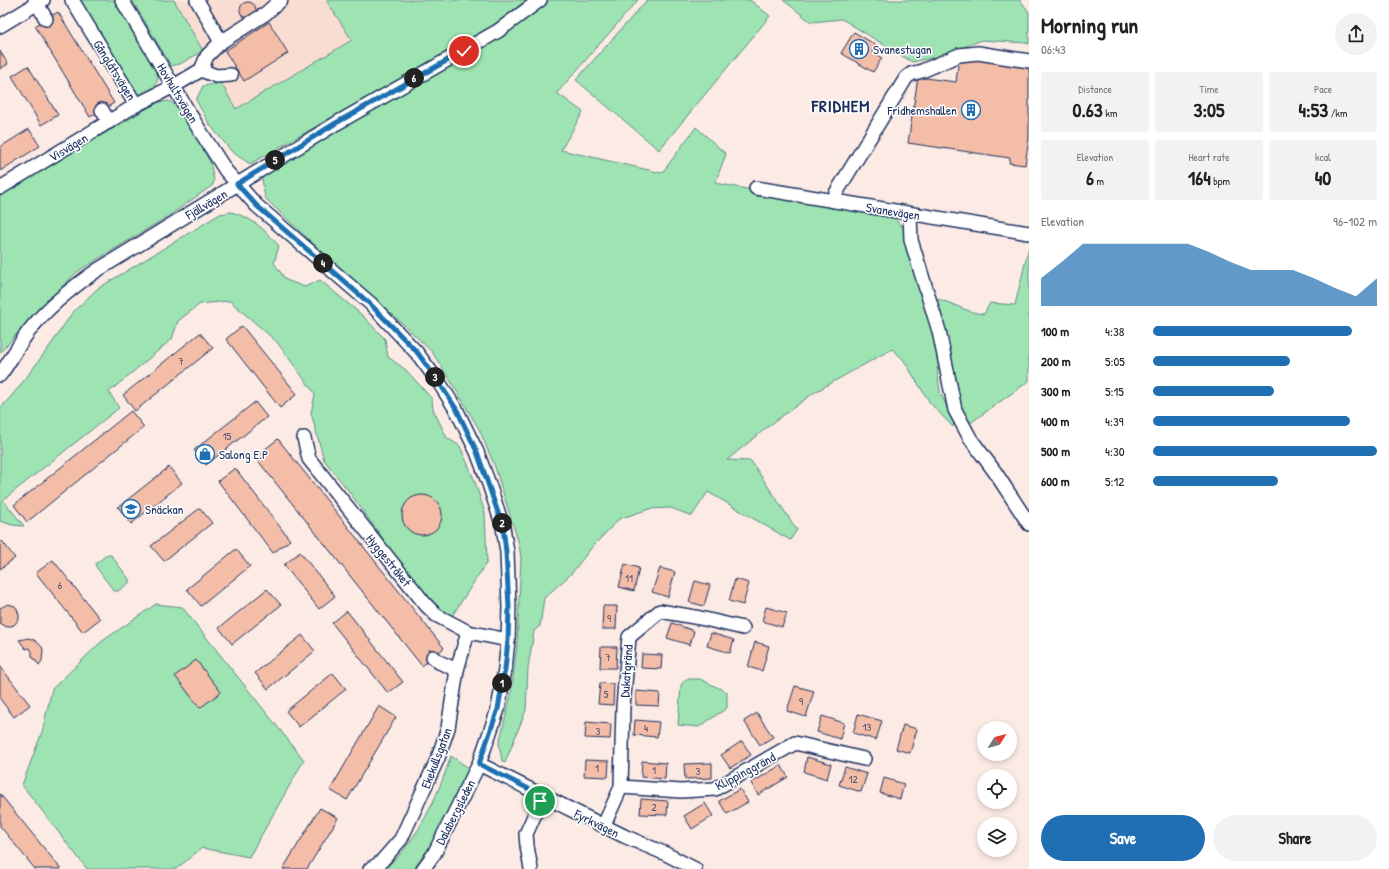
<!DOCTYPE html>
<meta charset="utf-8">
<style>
:root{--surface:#fff;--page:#f2f2f2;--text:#222;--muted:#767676;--accent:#1f6fb2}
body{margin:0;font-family:"Patrick Hand",sans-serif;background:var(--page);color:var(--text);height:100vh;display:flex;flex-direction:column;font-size:15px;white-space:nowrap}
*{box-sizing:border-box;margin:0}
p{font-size:13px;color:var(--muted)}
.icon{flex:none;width:22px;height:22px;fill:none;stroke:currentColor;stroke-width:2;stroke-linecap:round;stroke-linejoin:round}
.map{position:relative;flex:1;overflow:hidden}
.details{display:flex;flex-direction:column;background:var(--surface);width:360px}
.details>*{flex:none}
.needle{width:26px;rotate:53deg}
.fabs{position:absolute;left:977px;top:721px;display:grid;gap:8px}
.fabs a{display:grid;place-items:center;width:40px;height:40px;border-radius:50%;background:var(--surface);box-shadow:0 2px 6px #0003;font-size:20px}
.pin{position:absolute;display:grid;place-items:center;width:34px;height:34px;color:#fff;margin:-17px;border:2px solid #fff;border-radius:50%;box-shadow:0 1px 4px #0007}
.km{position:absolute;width:20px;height:20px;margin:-10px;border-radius:50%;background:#222;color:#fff;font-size:11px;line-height:20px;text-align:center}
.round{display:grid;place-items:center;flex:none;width:42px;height:42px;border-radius:21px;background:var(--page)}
.summary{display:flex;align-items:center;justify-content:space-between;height:68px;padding:0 12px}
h1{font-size:22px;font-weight:700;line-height:30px}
.metrics{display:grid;grid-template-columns:repeat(3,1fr);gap:6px;height:68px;padding:4px 12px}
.metrics div{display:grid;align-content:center;border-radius:4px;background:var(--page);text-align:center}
.metrics b{font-size:20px;font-weight:700}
.metrics small{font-size:11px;font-weight:400}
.metrics p{font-size:11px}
.chart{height:112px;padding:8px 12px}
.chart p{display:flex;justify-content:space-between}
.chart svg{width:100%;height:72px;margin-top:4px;fill:var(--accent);opacity:.7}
.button{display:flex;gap:8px;margin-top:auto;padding:8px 12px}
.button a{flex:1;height:46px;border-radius:24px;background:var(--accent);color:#fff;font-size:16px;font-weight:700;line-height:46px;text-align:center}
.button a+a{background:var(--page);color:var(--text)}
ul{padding:0 12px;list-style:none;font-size:13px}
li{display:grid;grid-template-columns:64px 48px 1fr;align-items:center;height:30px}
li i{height:10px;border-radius:5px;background:var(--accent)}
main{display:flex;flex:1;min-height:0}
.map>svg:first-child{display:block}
</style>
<main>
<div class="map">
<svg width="1029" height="869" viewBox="0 0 1029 869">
<rect width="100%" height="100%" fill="#fcebe5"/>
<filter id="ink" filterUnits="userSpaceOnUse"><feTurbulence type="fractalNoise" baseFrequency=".025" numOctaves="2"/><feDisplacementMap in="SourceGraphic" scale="8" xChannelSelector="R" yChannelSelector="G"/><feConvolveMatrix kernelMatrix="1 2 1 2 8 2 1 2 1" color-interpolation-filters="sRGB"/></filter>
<g filter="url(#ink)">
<path fill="#faddd2" d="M174 0H326L352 40 236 109Z"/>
<g fill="#9de4b2" stroke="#5c8a88">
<path d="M77 0H114L155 68C156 71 158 75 158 77 158 86 146 97 137 94 135 93 134 92 132 91Z"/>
<path d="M132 0H174L203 51 180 64 171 66Z"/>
<path d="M326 0H527L492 26 250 164 232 152 210 125 196 100 203 86 221 83 236 109 352 40Z"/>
<path d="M550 0H638L557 93 583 112 561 150 662 173 696 127 726 154 715 183 892 217 903 227 906 239 934 298C952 302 967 313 984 314L990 303 1015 305 1029 247V381L969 424 937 367 940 392 954 422 953 427 930 403 903 359 892 349 815 392 770 425 727 460 751 461 797 530 790 540 708 492 692 516 671 508 649 509 619 519 592 547 571 574 544 598 540 626 534 631 528 668 526 710 505 763 502 761 499 744 511 694 517 645 521 558 519 544 495 467 479 429 452 383 432 352 402 323 308 239 265 198 262 179 265 175 292 156 498 38 528 18Z"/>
<path d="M647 0H750L770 16 659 150 576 80Z"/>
<path d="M783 0H1020L1029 12V44L1026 43 982 40 937 57 912 62 842 19 811 22Z"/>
<path d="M169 101 180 108 210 162 214 180 213 185 170 215 77 272 31 317 0 353V195L158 102Z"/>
<path d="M231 212C253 218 264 229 279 246L274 263 286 280 305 287 320 280 363 316 385 339 388 357 406 370 432 399 433 409 447 438 460 446 474 479 485 513 487 562 452 616 441 611 411 578 348 490 324 460 311 413 315 394 277 342 230 301 200 304 178 321 172 339 109 392 119 408 3 500 24 526 12 525 0 521V409L19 387 52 343 72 313 97 289 220 214Z"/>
<path d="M107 555H111L129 579V583L118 591H114L96 567V563Z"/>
<path d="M156 604 182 607 304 760 249 857 202 848 176 869H87L22 785 42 732 52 689 101 642Z"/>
<path d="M686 679H700L727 692V708L699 727 678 725 681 685Z"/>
<path d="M451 756 470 769 428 854 417 869H384C390 864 397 858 402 852 425 825 440 789 451 756Z"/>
</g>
<g fill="#f4bda7" stroke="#1b2f5e">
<circle cx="248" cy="10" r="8"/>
<path d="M58 12 114 103 90 117 35 26Z"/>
<path d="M269 22 288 53 244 81 225 51Z"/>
<path d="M854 32 876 45 872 52 882 58 873 72 841 53Z"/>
<path d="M0 51 8 64 0 69Z"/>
<path d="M959 57 1029 67V138L1025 165 1009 163 1010 158 908 143 918 77 956 82Z"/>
<path d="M28 66 58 115 41 125 12 76Z"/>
<path d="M29 129 40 146 0 171V147Z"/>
<path d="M242 326 297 394 280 408 226 339Z"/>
<path d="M200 333 213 348 135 411 123 395Z"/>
<path d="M255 402 267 417 206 465 194 450Z"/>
<path d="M131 411 144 427 27 522 14 505Z"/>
<path d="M278 439 444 648 422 666 255 457Z"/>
<path d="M169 467 182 483 131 524 118 507Z"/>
<path d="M235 468 290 540 273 553 218 481Z"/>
<circle cx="422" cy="515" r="20"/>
<path d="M200 508 212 523 164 561 151 546Z"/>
<path d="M2 541 15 558 0 569V542Z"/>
<path d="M236 549 250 566 201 606 187 589Z"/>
<path d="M300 552 335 596 319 609 284 565Z"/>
<path d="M53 560 100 619 83 632 36 573Z"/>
<path d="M625 564 639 568 634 591 619 587Z"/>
<path d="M660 568 675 572 668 597 652 592Z"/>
<path d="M735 579 749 583 743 605 729 601Z"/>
<path d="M695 581 710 585 704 606 689 602Z"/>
<path d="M267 589 281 605 232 644 219 628Z"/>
<path d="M8 604 15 606 17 609 19 615V619L14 625 7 627 0 623V608Z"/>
<path d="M603 606H617L616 629H602Z"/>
<path d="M766 607 787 613 782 627 762 621Z"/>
<path d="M347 611 403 682 388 693 332 623Z"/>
<path d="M672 623 694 631 690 645 667 638Z"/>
<path d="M711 633 734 640 730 653 707 646Z"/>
<path d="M302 635 315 651 268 689 255 673Z"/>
<path d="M29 638 36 641 42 647 43 650 42 661 39 665 32 656V651L29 648 26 649 19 640Z"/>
<path d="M755 642 769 646 762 671 748 667Z"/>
<path d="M601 647H617L616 668H600Z"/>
<path d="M642 654 662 655 661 669 641 668Z"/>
<path d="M196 660 221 692 200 708 175 676Z"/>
<path d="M0 666 30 705 14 717 0 699Z"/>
<path d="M333 673 346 689 299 727 286 711Z"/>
<path d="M600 683 614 684 613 705 598 704Z"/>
<path d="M795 686 814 691 806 717 787 711Z"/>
<path d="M636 691 660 693 659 706 636 705Z"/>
<path d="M379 706 396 717 347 800 330 790Z"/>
<path d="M757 713 773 737 760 745 744 721Z"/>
<path d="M858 714 882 721 876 740 853 733Z"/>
<path d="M822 716 844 723 840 739 817 732Z"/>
<path d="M635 720 659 722 657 737 634 735Z"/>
<path d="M586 722 611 724 610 739 585 738Z"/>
<path d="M903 725 917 729 910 753 896 749Z"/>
<path d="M742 741 751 755 730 768 721 755Z"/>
<path d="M807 757 831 764 827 779 804 772Z"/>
<path d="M585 760 609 761 608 777 584 776Z"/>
<path d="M642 761 666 763 665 779 641 777Z"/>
<path d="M712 763V778L685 779 684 764Z"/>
<path d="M781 765 788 777 758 795 751 783Z"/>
<path d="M845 767 867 774 861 792 839 785Z"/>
<path d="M884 778 904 784 900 799 880 793Z"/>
<path d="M740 789 748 802 727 814 719 801Z"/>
<path d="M0 794 61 869H35L0 826Z"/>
<path d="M641 799 668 801 667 815 640 814Z"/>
<path d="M705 803 713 816 692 829 684 816Z"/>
<path d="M320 808 338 818 307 869H283Z"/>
</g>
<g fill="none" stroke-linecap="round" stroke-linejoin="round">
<defs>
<g id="minor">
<path d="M35 0 46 19"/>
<path d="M72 0 136 105 174 86 201 70 207 56 221 42 197 0"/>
<path d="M122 0 197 126 226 171 256 205 371 304 417 353 440 384 457 411 477 452 489 484 503 527 507 552 509 607 508 640 505 669 498 709 479 764 434 854 423 869"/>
<path d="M0 26 43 0"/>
<path d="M221 42 265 14 281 0"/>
<path d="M201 70 216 76 231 75"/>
<path d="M102 110 109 122"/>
<path d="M0 188 136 105"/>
<path d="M756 188 1029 233"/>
<path d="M835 201 836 193 906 78 911 74 922 71 959 55 978 53 1029 61"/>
<path d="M910 214 911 240 939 331 955 410 970 438 995 472 1029 524"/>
<path d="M0 375C12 359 20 341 33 326 51 304 73 287 96 271L337 123 498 31 540 0"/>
<path d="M304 438 309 459 426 605 436 615 468 632 508 640"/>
<path d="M433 657 439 662 457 670"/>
<path d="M479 764 624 836 666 854 695 869"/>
<path d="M621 787 681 791 715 789 795 743 864 759"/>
<path d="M604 825 621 787 623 707 629 637 660 611 700 618 743 628"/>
<path d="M370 869 380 863 401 839 438 758 448 728 457 670 468 632"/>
<path d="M531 869 527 846 526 834 543 796"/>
</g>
</defs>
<use href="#minor" stroke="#1b2f5e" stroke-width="16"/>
<use href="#minor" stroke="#fff" stroke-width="13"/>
</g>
</g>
<g fill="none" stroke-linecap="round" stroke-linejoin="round" filter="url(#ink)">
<defs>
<path id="route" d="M464 51 336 123 237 184 256 205 370 304 417 352 440 384 457 410 477 452 503 527 506 552 509 607 508 640 505 669 498 709 479 764 543 796 540 801"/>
</defs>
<use href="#route" stroke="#fff" stroke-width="8"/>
<use href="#route" stroke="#1f6fb2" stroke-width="5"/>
</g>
<defs>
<symbol id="building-ring" viewBox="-11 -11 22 22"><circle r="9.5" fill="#fff" stroke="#1f6fb2" stroke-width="1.5"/><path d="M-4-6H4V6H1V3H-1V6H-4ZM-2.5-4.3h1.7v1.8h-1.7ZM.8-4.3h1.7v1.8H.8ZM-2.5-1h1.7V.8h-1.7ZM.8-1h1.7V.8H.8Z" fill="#1f6fb2"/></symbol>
<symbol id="shop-ring" viewBox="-11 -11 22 22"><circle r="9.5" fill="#fff" stroke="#1f6fb2" stroke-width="1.5"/><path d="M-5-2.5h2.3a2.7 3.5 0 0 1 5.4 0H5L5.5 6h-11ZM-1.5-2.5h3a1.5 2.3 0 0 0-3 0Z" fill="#1f6fb2"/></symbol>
<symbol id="school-ring" viewBox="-11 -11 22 22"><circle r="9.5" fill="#fff" stroke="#1f6fb2" stroke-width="1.5"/><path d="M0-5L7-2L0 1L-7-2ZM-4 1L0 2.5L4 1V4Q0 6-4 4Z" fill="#1f6fb2"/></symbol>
</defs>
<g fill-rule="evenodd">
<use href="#building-ring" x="848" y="38" width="22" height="22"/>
<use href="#building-ring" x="960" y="99" width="22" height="22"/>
<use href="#shop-ring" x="194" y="443" width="22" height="22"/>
<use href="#school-ring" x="120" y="498" width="22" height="22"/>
</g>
<g text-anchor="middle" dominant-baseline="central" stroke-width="3" stroke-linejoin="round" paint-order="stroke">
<g font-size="11" fill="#515270">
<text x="181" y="361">7</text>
<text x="227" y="436">15</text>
<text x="629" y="578">11</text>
<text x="60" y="585">6</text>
<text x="609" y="618">9</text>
<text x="608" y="657">7</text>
<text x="606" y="694">5</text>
<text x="801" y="701">9</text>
<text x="867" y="727">13</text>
<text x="646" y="728">4</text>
<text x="598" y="731">3</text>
<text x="597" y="768">1</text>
<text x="654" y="770">1</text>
<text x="698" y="771">3</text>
<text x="853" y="779">12</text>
<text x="654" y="807">2</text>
</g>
<g font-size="13" fill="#1b2f5e" stroke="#fff" text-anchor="start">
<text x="873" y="49">Svanestugan</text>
<text x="957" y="110" text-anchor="end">Fridhemshallen</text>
<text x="219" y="454">Salong E.P</text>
<text x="145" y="509">Snäckan</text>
</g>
<g font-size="13" fill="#1b2f5e" stroke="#fff">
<text transform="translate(115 70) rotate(58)">Gånglåtsvägen</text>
<text transform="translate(178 93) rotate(59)">Hovhultsvägen</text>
<text transform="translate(68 147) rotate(-31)">Visvägen</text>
<text transform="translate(206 204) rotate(-31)">Fjällvägen</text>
<text transform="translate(893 211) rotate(9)">Svanevägen</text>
<text transform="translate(389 560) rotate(51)">Hyggestråket</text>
<text transform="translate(626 671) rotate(-86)">Dukatgränd</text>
<text transform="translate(436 758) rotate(-69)">Ekekullsgatan</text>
<text transform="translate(745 771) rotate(-28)">Klippinggränd</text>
<text transform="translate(455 812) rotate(-63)">Dalabergsleden</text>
<text transform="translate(597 823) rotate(26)">Fyrkvägen</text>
</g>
<g font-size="17" font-weight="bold" letter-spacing="1" fill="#1b2f5e" stroke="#fff">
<text x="841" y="105">FRIDHEM</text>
</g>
</g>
</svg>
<div class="fabs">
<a><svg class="needle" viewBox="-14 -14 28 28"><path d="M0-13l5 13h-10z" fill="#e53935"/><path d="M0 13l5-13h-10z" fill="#767676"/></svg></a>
<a><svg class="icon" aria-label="locate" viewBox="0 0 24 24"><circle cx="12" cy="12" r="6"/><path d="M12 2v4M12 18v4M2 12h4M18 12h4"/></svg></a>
<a><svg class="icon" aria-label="layers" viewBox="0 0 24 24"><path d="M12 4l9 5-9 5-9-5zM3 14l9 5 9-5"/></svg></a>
</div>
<div class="pin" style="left:540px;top:801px;background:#1e9e55"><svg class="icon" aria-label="arrive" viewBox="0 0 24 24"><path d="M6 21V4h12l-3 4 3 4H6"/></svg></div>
<div class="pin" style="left:464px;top:51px;background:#d93025"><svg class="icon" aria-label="check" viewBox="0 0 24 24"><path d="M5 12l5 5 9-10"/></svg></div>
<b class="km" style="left:502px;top:683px">1</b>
<b class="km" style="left:502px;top:523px">2</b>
<b class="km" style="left:435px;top:377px">3</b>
<b class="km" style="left:323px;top:263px">4</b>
<b class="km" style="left:275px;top:160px">5</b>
<b class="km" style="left:414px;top:78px">6</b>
</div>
<section class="details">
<div class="summary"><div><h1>Morning run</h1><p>06:43</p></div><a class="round"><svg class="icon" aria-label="share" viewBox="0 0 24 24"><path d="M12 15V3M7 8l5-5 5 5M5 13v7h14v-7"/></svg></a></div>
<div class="metrics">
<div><p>Distance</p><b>0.63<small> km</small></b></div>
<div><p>Time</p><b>3:05</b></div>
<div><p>Pace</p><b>4:53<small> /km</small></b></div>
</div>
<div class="metrics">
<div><p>Elevation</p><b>6<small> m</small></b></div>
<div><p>Heart rate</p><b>164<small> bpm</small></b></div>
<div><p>kcal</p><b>40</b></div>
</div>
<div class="chart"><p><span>Elevation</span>96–102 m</p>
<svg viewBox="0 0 160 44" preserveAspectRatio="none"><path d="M0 44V27L10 17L20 6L30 6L40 6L50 6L60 6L70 6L80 11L90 17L100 22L110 22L120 22L130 27L140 33L150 38L160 27V44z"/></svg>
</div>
<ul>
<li><b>100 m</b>4:38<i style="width:89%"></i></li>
<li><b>200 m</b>5:05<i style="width:61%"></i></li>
<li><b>300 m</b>5:15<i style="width:54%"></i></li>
<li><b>400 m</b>4:39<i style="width:88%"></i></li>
<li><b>500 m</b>4:30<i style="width:100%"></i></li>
<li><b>600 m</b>5:12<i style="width:56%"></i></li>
</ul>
<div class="button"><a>Save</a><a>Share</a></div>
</section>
</main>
